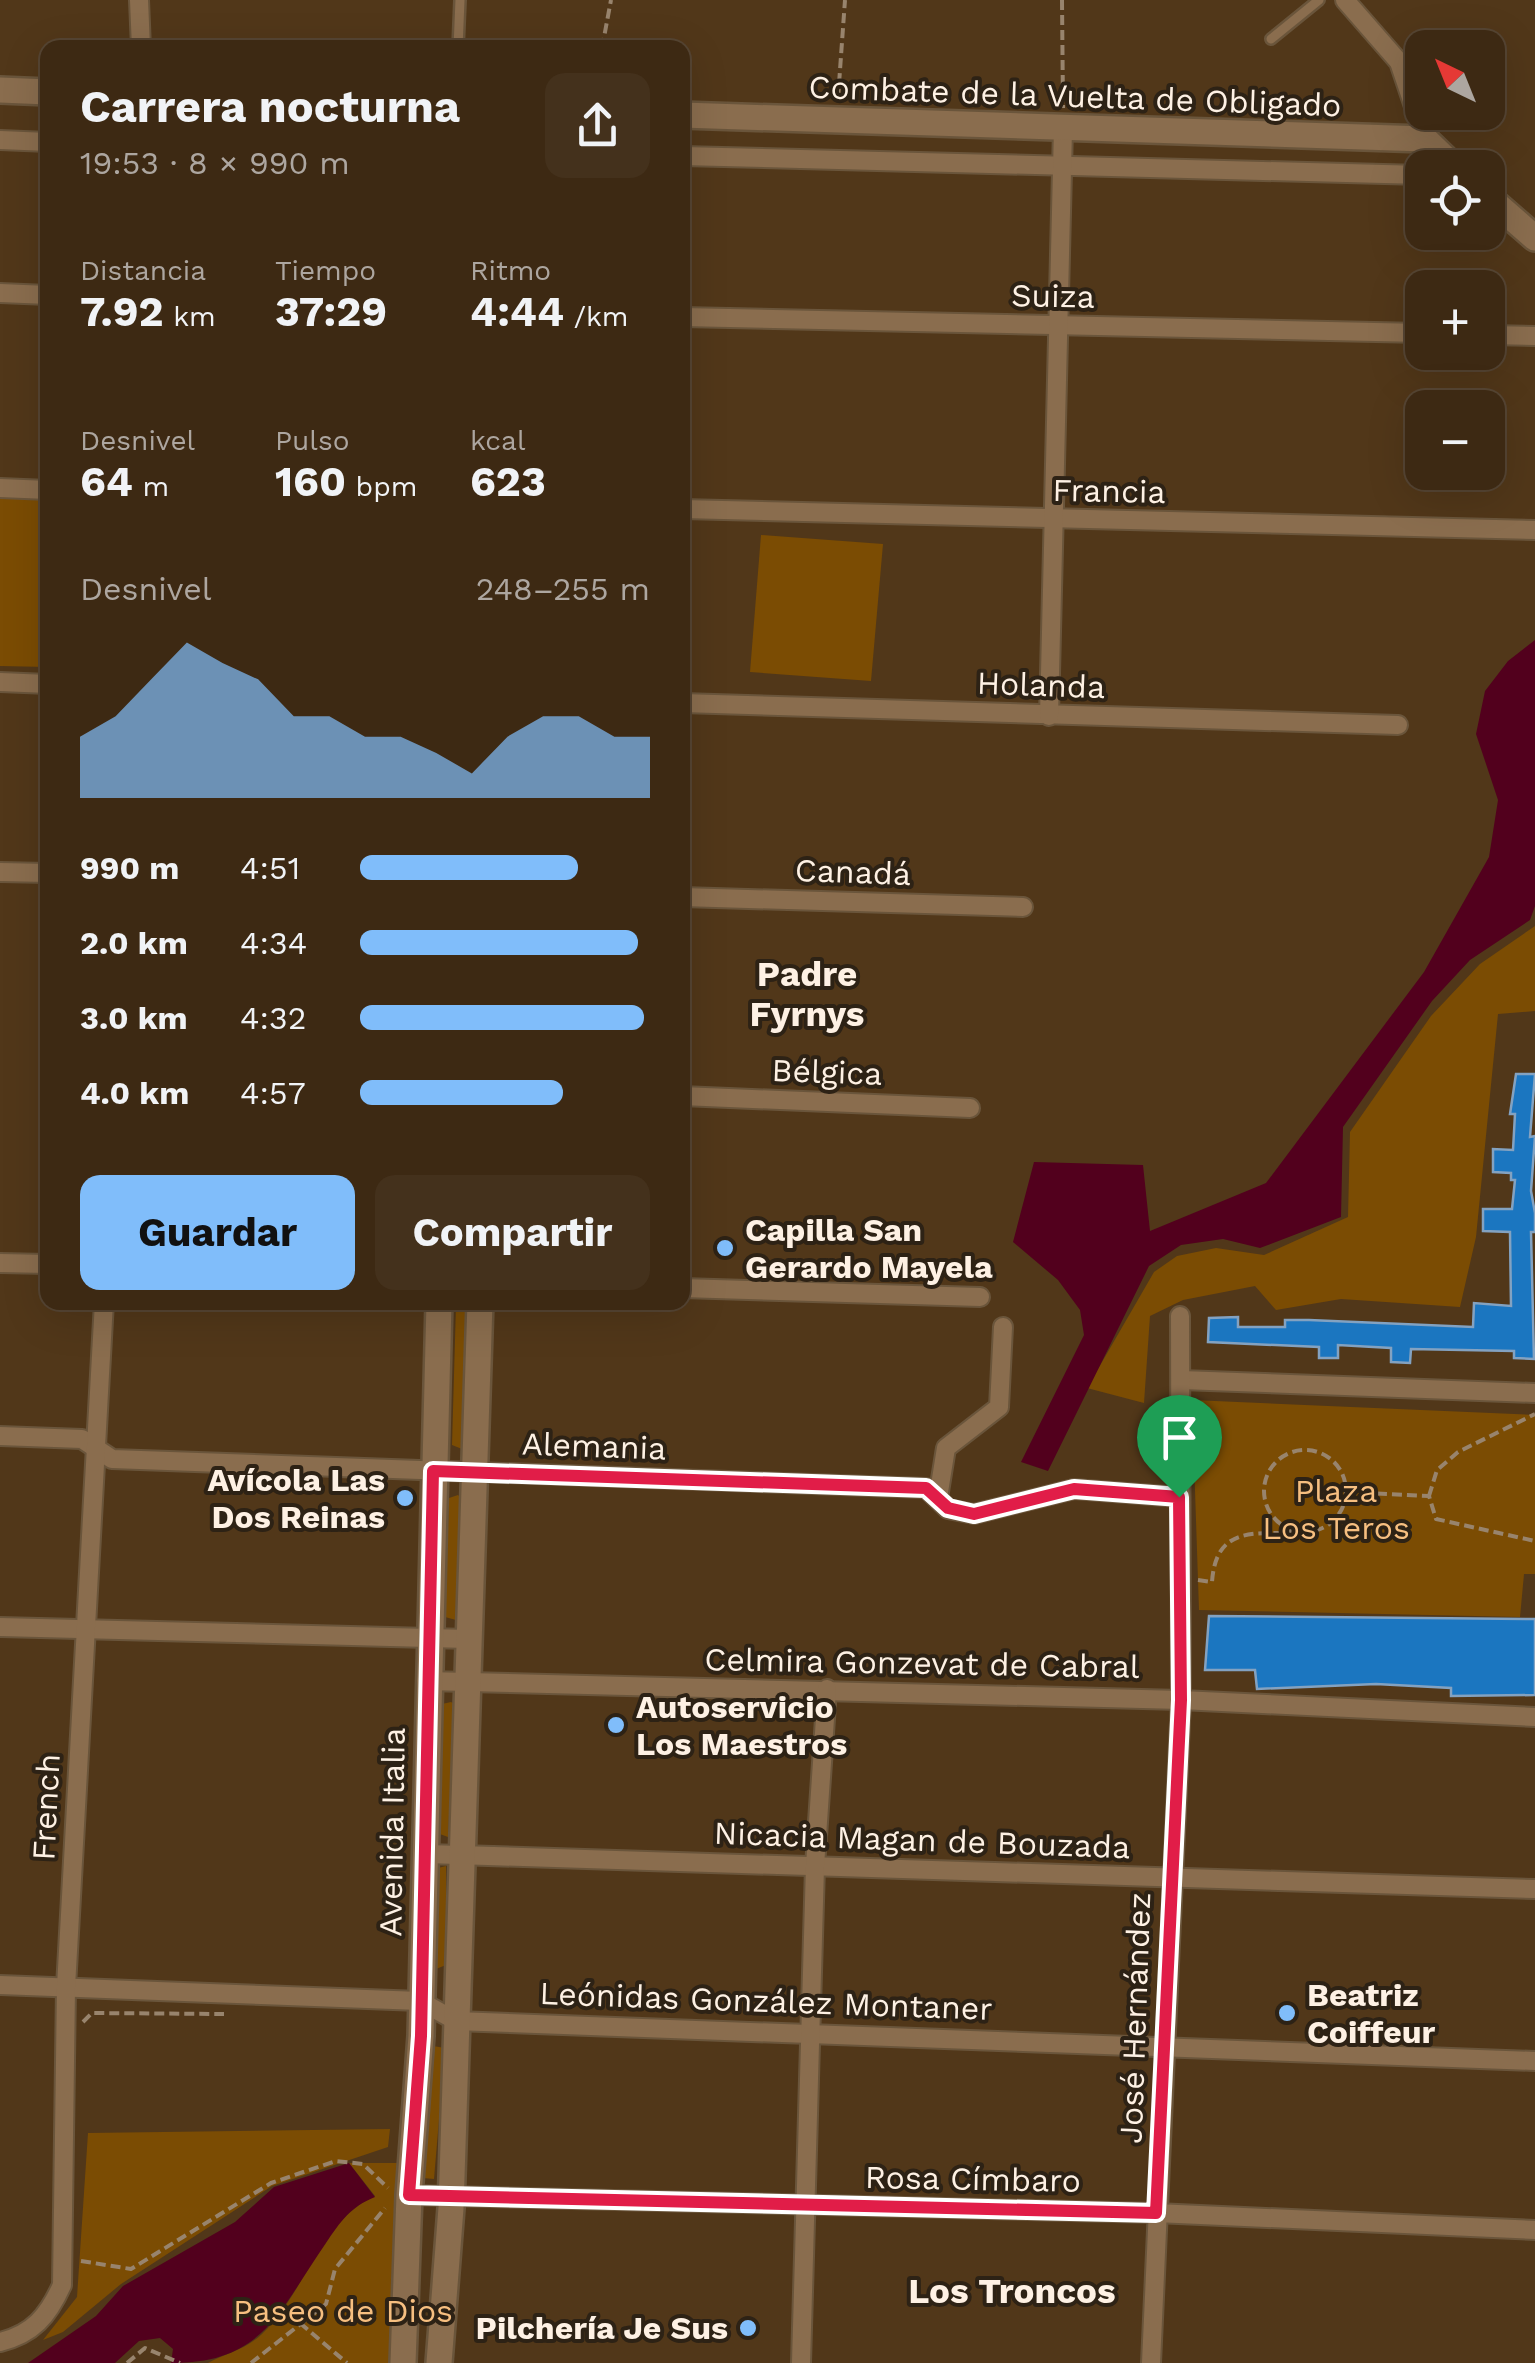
<!DOCTYPE html>
<html lang="es">
<meta charset="utf-8">
<style>
:root{--surface:#3d2913;--page:#44311c;--text:#f1f3f6;--muted:#ada6a0;--line:#564533;--accent:#80bdfa}
body{margin:0;font-family:"Work Sans",sans-serif;background:var(--page);color:var(--text);height:100vh;display:flex;flex-direction:column;font-size:38px;white-space:nowrap}
*{box-sizing:border-box;margin:0}
p{font-size:32px;color:var(--muted)}
.icon{flex:none;width:55px;height:55px;fill:none;stroke:currentColor;stroke-width:2;stroke-linecap:round;stroke-linejoin:round}
.map{position:relative;flex:1;overflow:hidden}
.panel{position:absolute;left:40px;top:40px;width:650px;height:1270px;display:flex;flex-direction:column;background:var(--surface);border-radius:20px;box-shadow:0 10px 40px #0002,0 0 0 2px var(--line)}
.panel>*{flex:none}
.needle{width:65px;rotate:317deg}
.controls{position:absolute;left:1405px;top:30px;display:grid;gap:20px}
.controls a{display:grid;place-items:center;width:100px;height:100px;border-radius:20px;background:var(--surface);box-shadow:0 10px 40px #0002,0 0 0 2px var(--line);font-size:50px}
.pin{position:absolute;display:grid;place-items:center;width:85px;height:85px;color:#fff;margin:-102px -42px;border-radius:50% 50% 50% 0;rotate:-45deg;box-shadow:0 0 10px #0007}
.pin .icon{rotate:45deg}
.round{display:grid;place-items:center;flex:none;width:105px;height:105px;border-radius:20px;background:var(--page)}
.head{display:flex;align-items:center;justify-content:space-between;height:170px;padding:0 40px}
h1{font-size:45px;font-weight:700;line-height:75px}
.figures{display:grid;grid-template-columns:repeat(3,1fr);gap:15px;height:170px;padding:10px 40px}
.figures div{display:grid;align-content:center}
.figures b{font-size:42px;font-weight:700}
.figures small{font-size:28px;font-weight:400}
.figures p{font-size:28px}
.chart{height:280px;padding:20px 40px}
.chart p{display:flex;justify-content:space-between}
.chart svg{width:100%;height:180px;margin-top:10px;fill:var(--accent);opacity:.7}
.cta{display:flex;gap:20px;margin-top:auto;padding:20px 40px}
.cta a{flex:1;height:115px;border-radius:20px;background:var(--accent);color:#111;font-size:40px;font-weight:700;line-height:115px;text-align:center}
.cta a+a{background:var(--page);color:var(--text)}
ul{padding:0 40px;list-style:none;font-size:32px}
li{display:grid;grid-template-columns:160px 120px 1fr;align-items:center;height:75px}
li i{height:25px;border-radius:12px;background:var(--accent)}
.map>svg:first-child{display:block}
</style>
<div class="map">
<svg width="1535" height="2363" viewBox="0 0 1535 2363">
<rect width="100%" height="100%" fill="#513719"/>
<g fill="#7b4c03">
<path d="M0 496 47 498V667L0 666Z"/>
<path d="M761 535 883 544 871 681 750 672Z"/>
<path d="M1535 926V1011L1498 1014 1476 1237 1460 1307 1341 1299 1276 1310 1255 1286 1183 1300 1150 1316 1144 1403 1087 1388 1154 1272 1177 1256 1216 1248 1264 1255 1348 1217 1350 1132 1431 1016 1480 964Z"/>
<path d="M465 1303 468 1305 462 1449 452 1445 456 1305Z"/>
<path d="M1192 1400 1535 1415V1574H1524L1520 1617 1199 1610Z"/>
<path d="M458 1495 461 1498 456 1620 445 1617 449 1498Z"/>
<path d="M451 1702 454 1704 448 1837 437 1833 442 1704Z"/>
<path d="M446 1866V1965L436 1969 438 1868Z"/>
<path d="M433 2046 445 2048 434 2179 423 2178Z"/>
<path d="M390 2129 388 2147 272 2186 121 2284 63 2332 43 2340 77 2297 88 2133Z"/>
<path d="M349 2163H401L395 2363H208C227 2353 245 2350 262 2334 305 2294 319 2221 375 2196Z"/>
</g>
<g fill="#52001d">
<path d="M1535 640V906L1530 920 1470 960 1432 1001 1343 1127 1341 1217 1260 1248 1223 1239 1181 1245 1149 1266 1048 1471 1021 1462 1084 1335 1080 1310 1058 1280 1013 1242 1034 1162 1143 1165 1150 1231 1266 1183 1424 972 1489 857 1498 800 1476 734 1485 691 1508 661Z"/>
<path d="M349 2163 375 2197C350 2207 341 2221 326 2243 278 2312 264 2363 171 2363L173 2349 160 2338 139 2341 115 2363H28L96 2316 123 2286 235 2222 274 2187Z"/>
</g>
<g fill="#1b76c0" stroke="#83a2c1" stroke-width="2.5">
<path d="M1516 1074H1535L1530 1137 1535 1136 1531 1191 1535 1213V1232H1531L1534 1359 1514 1358V1351L1411 1349 1410 1363 1391 1362V1348L1338 1345V1358H1319V1347L1208 1342 1209 1318 1238 1317V1327H1285V1320H1309L1473 1327 1474 1303 1511 1306 1510 1232 1483 1231V1209H1512L1515 1180H1511V1173L1493 1172V1149L1513 1150 1515 1114H1510Z"/>
<path d="M1209 1616 1535 1619V1695L1451 1696V1688L1376 1684 1257 1689 1255 1670H1205Z"/>
</g>
<g fill="none" stroke-linecap="round" stroke-linejoin="round">
<defs>
<g id="lane">
<path d="M1271 39 1319 0"/>
<path d="M458 48 460 0"/>
</g>
<g id="street">
<path d="M139 0 141 48"/>
<path d="M1345 0 1399 62 1425 139"/>
<path d="M0 140 48 142"/>
<path d="M682 156 1422 175"/>
<path d="M0 293 48 295"/>
<path d="M682 317 1422 333"/>
<path d="M1488 335 1535 336"/>
<path d="M0 488 48 490"/>
<path d="M682 509 1535 530"/>
<path d="M0 682 48 684"/>
<path d="M682 703 1398 725"/>
<path d="M1049 716 1063 128"/>
<path d="M0 872 48 873"/>
<path d="M682 897 1023 907"/>
<path d="M682 1096 970 1108"/>
<path d="M0 1263 48 1264"/>
<path d="M682 1288 980 1297"/>
<path d="M1181 1380 1535 1393"/>
<path d="M0 1436 82 1439 112 1459 926 1488 948 1509 974 1514 1074 1489 1179 1497"/>
<path d="M938 1498 946 1448 999 1407 1003 1327"/>
<path d="M0 1627 468 1639"/>
<path d="M426 1681 1181 1700 1535 1717"/>
<path d="M427 1854 1535 1889"/>
<path d="M0 1985 420 2001 456 2021 1535 2061"/>
<path d="M409 2195 1156 2213 1535 2230"/>
<path d="M0 2342C33 2334 48 2316 62 2285L66 1987 104 1302"/>
<path d="M801 2363 815 1866 827 1689"/>
<path d="M1151 2363 1181 1700 1180 1316"/>
</g>
<g id="secondary">
<path d="M0 90 48 92"/>
<path d="M682 115 1425 139 1455 168"/>
<path d="M1488 197 1535 238"/>
<path d="M403 2363 409 2195 421 2036 439 1302"/>
<path d="M439 2363 451 2208 480 1302"/>
</g>
</defs>
<use href="#lane" stroke="#6a553b" stroke-width="14"/>
<use href="#street" stroke="#6a553b" stroke-width="22"/>
<use href="#secondary" stroke="#6a553b" stroke-width="30"/>
<g stroke="#98846d" stroke-width="4" stroke-dasharray="10 5" stroke-linecap="butt">
<path d="M1062 0 1063 108"/>
<path d="M602 48 611 0"/>
<path d="M838 98 845 0"/>
<circle cx="1305" cy="1491" r="41"/>
<path d="M1347 1492 1429 1496 1436 1519 1535 1541"/>
<path d="M1429 1496 1437 1470 1458 1452 1535 1414"/>
<path d="M1198 1580 1212 1582C1216 1525 1255 1534 1298 1533"/>
<path d="M83 2022 92 2013 224 2014"/>
<path d="M81 2261 131 2269 271 2183 336 2161 363 2164 388 2188"/>
<path d="M300 2323 347 2363"/>
<path d="M127 2363 145 2348 180 2363"/>
<path d="M251 2363 326 2304 335 2269 385 2208"/>
</g>
<use href="#lane" stroke="#8a6d4e" stroke-width="9"/>
<use href="#street" stroke="#8a6d4e" stroke-width="18"/>
<use href="#secondary" stroke="#8a6d4e" stroke-width="25"/>
</g>
<g fill="none" stroke-linecap="round" stroke-linejoin="round">
<defs>
<path id="route" d="M433 1471 926 1488 948 1508 974 1514 1074 1489 1179 1497 1181 1700 1156 2213 409 2195 421 2036Z"/>
</defs>
<use href="#route" stroke="#fff" stroke-width="20"/>
<use href="#route" stroke="#e11d48" stroke-width="12"/>
</g>
<g fill="#80bdfa" stroke="#2d2215" stroke-width="4">
<circle cx="725" cy="1248" r="10"/>
<circle cx="405" cy="1498" r="10"/>
<circle cx="616" cy="1725" r="10"/>
<circle cx="1287" cy="2013" r="10"/>
<circle cx="748" cy="2328" r="10"/>
</g>
<g text-anchor="middle" dominant-baseline="central" stroke-width="8" stroke-linejoin="round" paint-order="stroke">
<g font-size="32" fill="#fef1e4" stroke="#2d2215">
<text transform="translate(1075 96) rotate(2)">Combate de la Vuelta de Obligado</text>
<text transform="translate(1053 296) rotate(1)">Suiza</text>
<text transform="translate(1109 491) rotate(1)">Francia</text>
<text transform="translate(1041 685) rotate(2)">Holanda</text>
<text transform="translate(853 872) rotate(2)">Canadá</text>
<text transform="translate(827 1072) rotate(2)">Bélgica</text>
<text transform="translate(594 1446) rotate(2)">Alemania</text>
<text transform="translate(922 1663) rotate(1)">Celmira Gonzevat de Cabral</text>
<text transform="translate(46 1807) rotate(-87)">French</text>
<text transform="translate(392 1832) rotate(-89)">Avenida Italia</text>
<text transform="translate(922 1840) rotate(2)">Nicacia Magan de Bouzada</text>
<text transform="translate(766 2001) rotate(2)">Leónidas González Montaner</text>
<text transform="translate(1135 2018) rotate(-88)">José Hernández</text>
<text transform="translate(973 2179) rotate(1)">Rosa Címbaro</text>
</g>
<g font-size="32" font-weight="bold" fill="#fef1e4" stroke="#2d2215" text-anchor="start">
<text x="745" y="1230">Capilla San<tspan x="745" dy="37">Gerardo Mayela</tspan></text>
<text x="385" y="1480" text-anchor="end">Avícola Las<tspan x="385" dy="37">Dos Reinas</tspan></text>
<text x="636" y="1707">Autoservicio<tspan x="636" dy="37">Los Maestros</tspan></text>
<text x="1307" y="1995">Beatriz<tspan x="1307" dy="37">Coiffeur</tspan></text>
<text x="728" y="2328" text-anchor="end">Pilchería Je Sus</text>
</g>
<g font-size="32" fill="#f7bf80" stroke="#2d2215">
<text x="1336" y="1491">Plaza<tspan x="1336" dy="37">Los Teros</tspan></text>
<text x="343" y="2311">Paseo de Dios</text>
</g>
<g font-size="35" font-weight="bold" fill="#fef1e4" stroke="#2d2215">
<text x="807" y="974">Padre<tspan x="807" dy="40">Fyrnys</tspan></text>
<text x="1012" y="2291">Los Troncos</text>
</g>
</g>
</svg>
<div class="controls">
<a><svg class="needle" viewBox="-14 -14 28 28"><path d="M0-13l5 13h-10z" fill="#e53935"/><path d="M0 13l5-13h-10z" fill="#ada6a0"/></svg></a>
<a><svg class="icon" aria-label="locate" viewBox="0 0 24 24"><circle cx="12" cy="12" r="6"/><path d="M12 2v4M12 18v4M2 12h4M18 12h4"/></svg></a>
<a>+</a>
<a>−</a>
</div>
<div class="pin" style="left:1179px;top:1497px;background:#1e9e55"><svg class="icon" aria-label="arrive" viewBox="0 0 24 24"><path d="M6 21V4h12l-3 4 3 4H6"/></svg></div>
<section class="panel">
<div class="head"><div><h1>Carrera nocturna</h1><p>19:53 · 8 × 990 m</p></div><a class="round"><svg class="icon" aria-label="share" viewBox="0 0 24 24"><path d="M12 15V3M7 8l5-5 5 5M5 13v7h14v-7"/></svg></a></div>
<div class="figures">
<div><p>Distancia</p><b>7.92<small> km</small></b></div>
<div><p>Tiempo</p><b>37:29</b></div>
<div><p>Ritmo</p><b>4:44<small> /km</small></b></div>
</div>
<div class="figures">
<div><p>Desnivel</p><b>64<small> m</small></b></div>
<div><p>Pulso</p><b>160<small> bpm</small></b></div>
<div><p>kcal</p><b>623</b></div>
</div>
<div class="chart"><p><span>Desnivel</span>248–255 m</p>
<svg viewBox="0 0 160 44" preserveAspectRatio="none"><path d="M0 44V29L10 24L20 15L30 6L40 11L50 15L60 24L70 24L80 29L90 29L100 33L110 38L120 29L130 24L140 24L150 29L160 29V44z"/></svg>
</div>
<ul>
<li><b>990 m</b>4:51<i style="width:75%"></i></li>
<li><b>2.0 km</b>4:34<i style="width:96%"></i></li>
<li><b>3.0 km</b>4:32<i style="width:98%"></i></li>
<li><b>4.0 km</b>4:57<i style="width:70%"></i></li>
</ul>
<div class="cta"><a>Guardar</a><a>Compartir</a></div>
</section>
</div>
